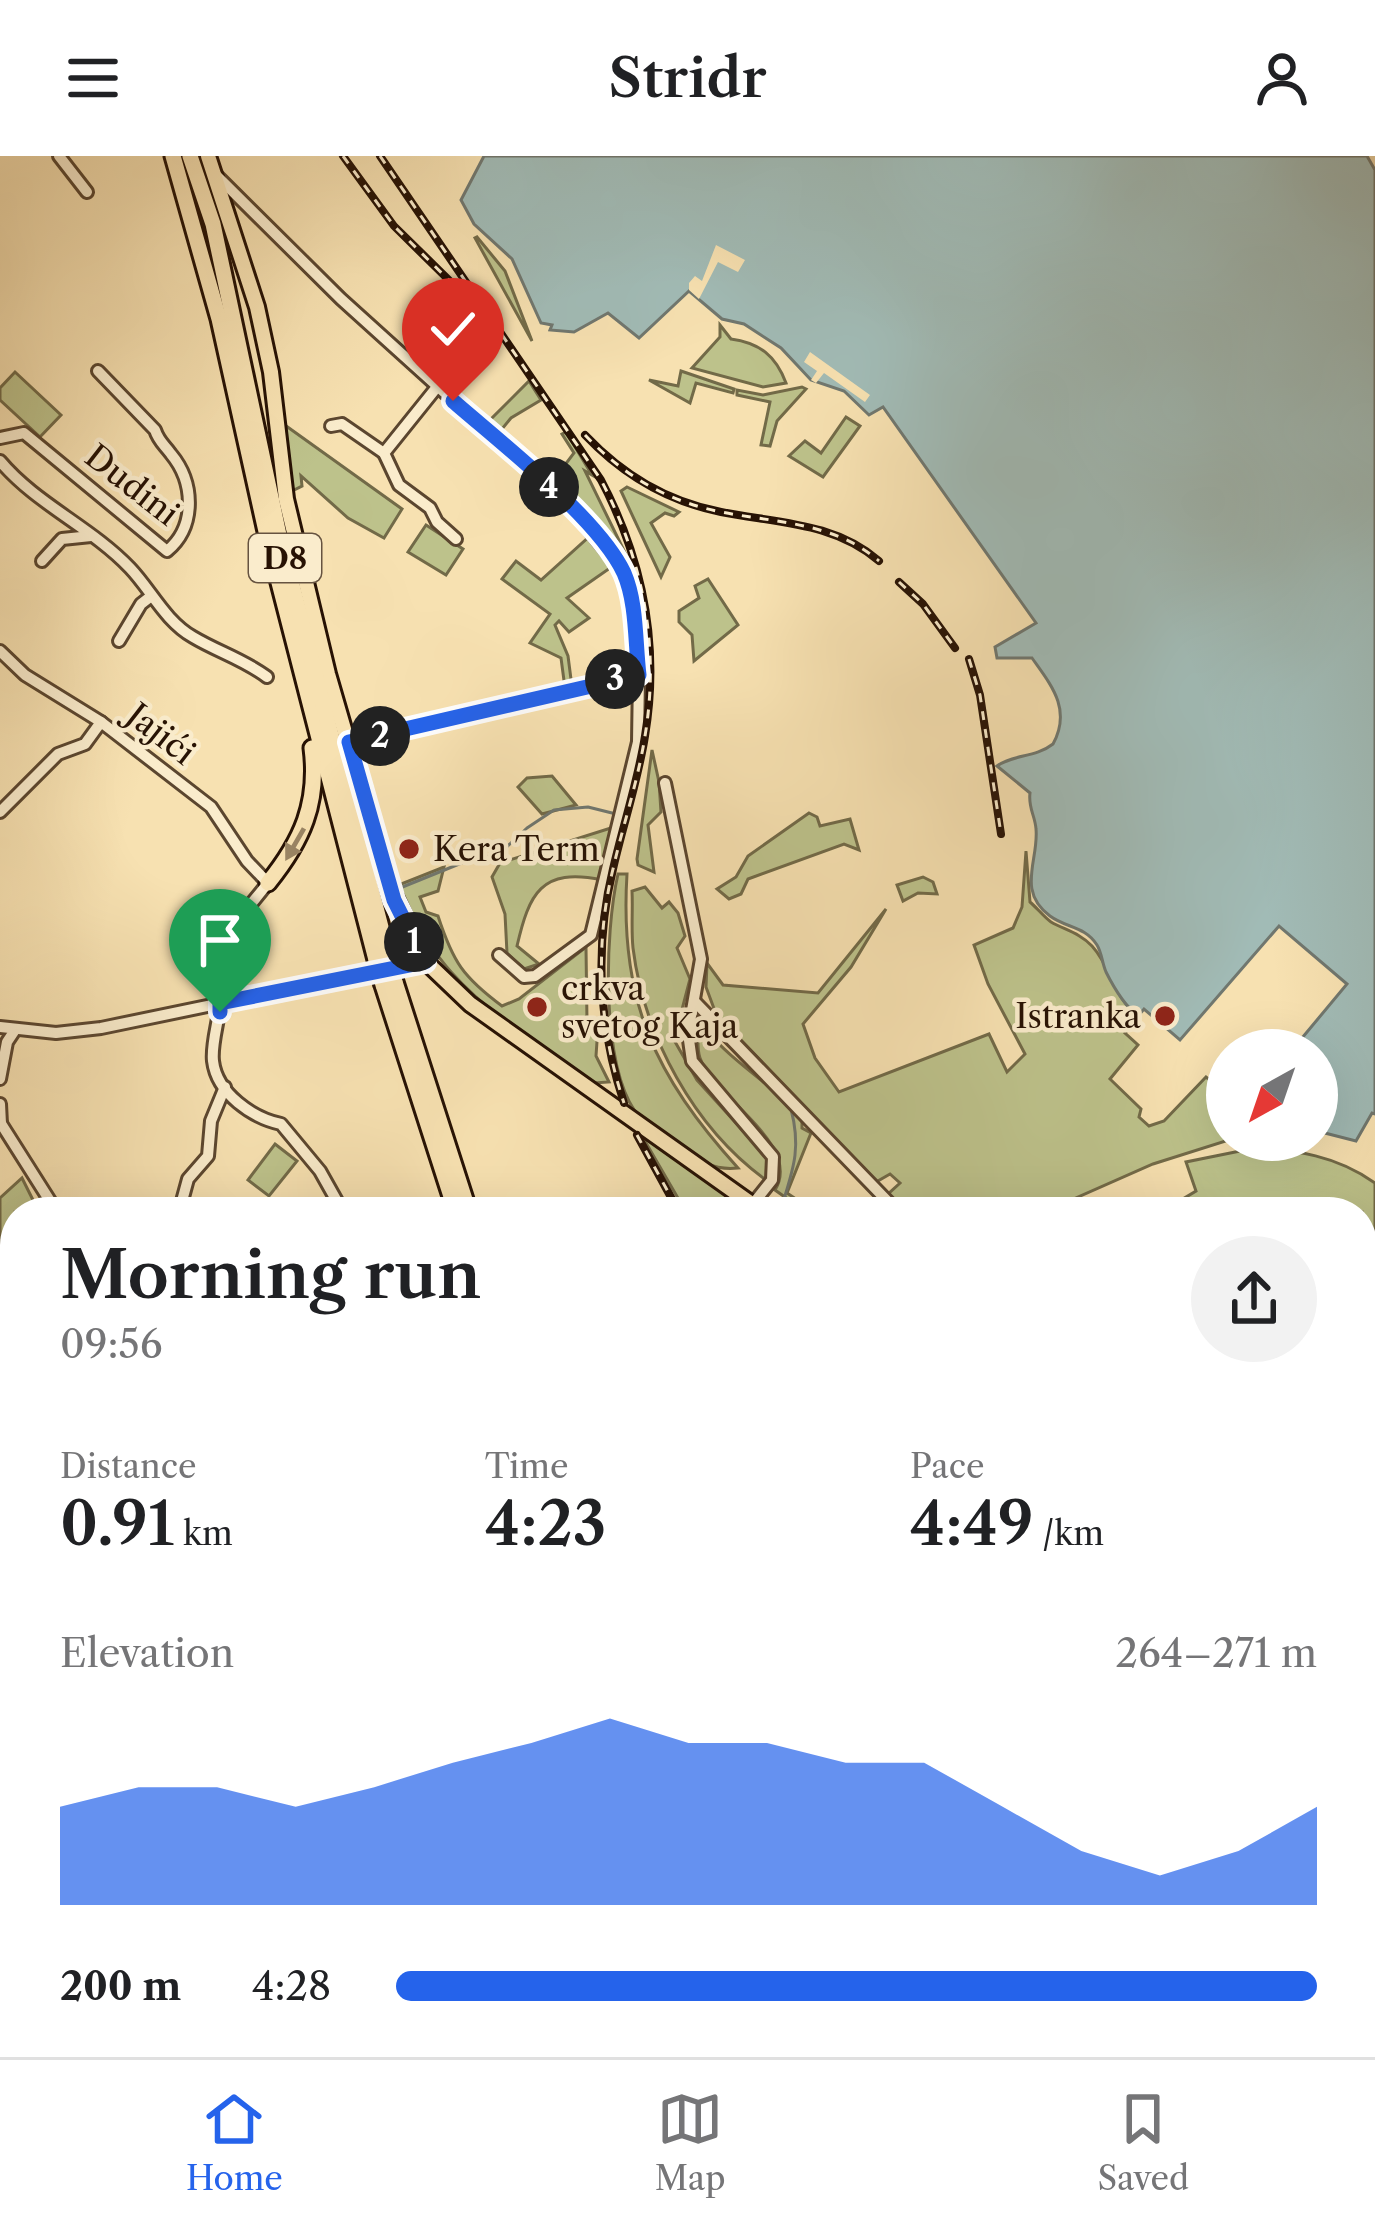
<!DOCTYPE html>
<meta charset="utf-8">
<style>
:root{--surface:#fff;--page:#f2f2f2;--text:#202124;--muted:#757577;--line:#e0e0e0;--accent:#2563eb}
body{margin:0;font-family:"Libre Caslon Text",serif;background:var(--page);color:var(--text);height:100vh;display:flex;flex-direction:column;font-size:45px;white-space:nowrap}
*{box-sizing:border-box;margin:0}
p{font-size:39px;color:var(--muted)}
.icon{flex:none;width:66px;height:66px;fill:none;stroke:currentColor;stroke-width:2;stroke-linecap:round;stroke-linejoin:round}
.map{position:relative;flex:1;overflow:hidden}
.sheet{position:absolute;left:0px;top:1041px;width:1377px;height:861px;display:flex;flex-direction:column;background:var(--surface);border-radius:48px 48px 0 0;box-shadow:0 12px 48px #0002}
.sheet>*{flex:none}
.needle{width:78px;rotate:220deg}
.buttons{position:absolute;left:1206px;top:873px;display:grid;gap:24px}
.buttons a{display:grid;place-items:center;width:132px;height:132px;border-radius:50%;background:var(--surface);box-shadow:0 12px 48px #0002;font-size:60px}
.pin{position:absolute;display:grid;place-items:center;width:102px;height:102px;color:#fff;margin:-123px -51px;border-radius:50% 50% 50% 0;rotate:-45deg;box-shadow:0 0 12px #0007}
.pin .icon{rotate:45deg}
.km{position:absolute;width:60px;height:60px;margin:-30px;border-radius:50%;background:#222;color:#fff;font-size:33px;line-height:60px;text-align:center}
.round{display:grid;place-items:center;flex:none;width:126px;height:126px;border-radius:63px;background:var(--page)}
.headline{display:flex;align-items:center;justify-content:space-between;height:204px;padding:0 60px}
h1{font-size:66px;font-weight:600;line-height:90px}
.figures{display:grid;grid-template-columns:repeat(3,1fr);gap:18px;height:204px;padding:12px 60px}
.figures div{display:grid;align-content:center}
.figures b{font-size:60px;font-weight:600}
.figures small{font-size:33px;font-weight:400}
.figures p{font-size:33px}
.chart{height:336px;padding:24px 60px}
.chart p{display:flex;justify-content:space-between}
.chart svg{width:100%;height:216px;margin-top:12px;fill:var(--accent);opacity:.7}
ul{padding:0 60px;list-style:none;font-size:39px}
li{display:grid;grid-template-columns:192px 144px 1fr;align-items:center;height:90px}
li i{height:30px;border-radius:15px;background:var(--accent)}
header{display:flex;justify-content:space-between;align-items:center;height:156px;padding:0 60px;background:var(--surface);font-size:54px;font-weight:600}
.dock{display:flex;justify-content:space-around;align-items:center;height:168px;border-top:3px solid var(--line);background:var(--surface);font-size:33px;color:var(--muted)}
.dock a{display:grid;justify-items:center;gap:6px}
.dock .current{color:var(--accent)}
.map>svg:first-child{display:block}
</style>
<header><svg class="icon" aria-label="menu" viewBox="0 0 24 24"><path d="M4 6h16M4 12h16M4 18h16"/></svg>Stridr<svg class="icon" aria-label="person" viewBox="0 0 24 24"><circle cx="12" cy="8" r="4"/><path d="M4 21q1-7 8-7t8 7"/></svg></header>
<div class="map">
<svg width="1375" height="1901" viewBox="0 0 1375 1901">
<rect width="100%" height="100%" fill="#f7e1b1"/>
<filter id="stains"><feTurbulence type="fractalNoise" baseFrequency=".00167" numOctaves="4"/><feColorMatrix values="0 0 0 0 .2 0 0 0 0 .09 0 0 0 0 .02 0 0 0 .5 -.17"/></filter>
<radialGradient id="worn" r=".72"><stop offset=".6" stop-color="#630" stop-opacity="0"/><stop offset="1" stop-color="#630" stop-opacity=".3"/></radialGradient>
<g fill="#bdc28b" stroke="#726a48" stroke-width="3">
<path d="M477 81 505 115 532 185 475 82Z"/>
<path d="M720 169 731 183C760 187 776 200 786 227L763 231 692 212 720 181Z"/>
<path d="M681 215 734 233 733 237 696 227 690 247 649 224 678 230Z"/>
<path d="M15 216 61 259 40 281 0 244V232Z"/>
<path d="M529 225 541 244 511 262 498 278 486 268Z"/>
<path d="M802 231 806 233 777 265 770 290 761 289 770 246 737 239V234L763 239Z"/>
<path d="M846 261 860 270 823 321 789 300 805 285 821 297Z"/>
<path d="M282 267 402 353 384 382 348 362 301 320 302 330 292 335Z"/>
<path d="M566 276 592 319 585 315 636 419 647 487V518L644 519C644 432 617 382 552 326L574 297 562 278Z"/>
<path d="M627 331 679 356 674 360 665 357 651 367 670 401 661 421 621 335Z"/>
<path d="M426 369 463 393 446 419 408 396Z"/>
<path d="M590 380 613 410 567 442 589 462 569 476 559 465 555 469 568 500 572 531 565 532 561 502 530 487 550 458 502 423 516 405 541 424Z"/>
<path d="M708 423 738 469 694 505 692 479 679 466V455L699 442 695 430Z"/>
<path d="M652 594 659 626 661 656 648 669 654 716 638 709 637 703Z"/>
<path d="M552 620 576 649 542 658 518 631 527 622Z"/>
<path d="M809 657 817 661 820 670 850 663 859 694 844 688 748 723 741 738 729 743 717 733 736 721 748 700Z"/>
<path d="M614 671 602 724C541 711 529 738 517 790L539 808 524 813 507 797 505 758 492 721 500 707Z"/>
<path d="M1026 695 1030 746C1037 752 1044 761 1051 766 1065 774 1080 777 1092 790 1112 812 1114 842 1138 860L1125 877 1138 889 1110 923 1141 953 1139 961 1149 970 1164 965 1206 921 1227 937 1229 984 1153 1008 1044 1056H907L887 1039 900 1027 890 1018 876 1026 716 858 706 831 707 807 723 829 818 837 886 753 851 811 803 868 815 902 839 936 989 878 1007 916 1025 898 988 828 974 789 1013 772 1022 751Z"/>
<path d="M444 711 438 735 420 741 426 756 438 760C453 806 463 821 502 850L519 843 586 791 587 866 598 871 596 900 609 926 594 927C547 894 491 861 452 817 429 792 413 760 396 730Z"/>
<path d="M618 718H627C619 845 655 920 738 1012 714 1015 697 1004 679 991 667 982 651 973 641 963 599 917 605 774 618 718Z"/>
<path d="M923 721 933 726 937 738 918 737 903 745 897 729Z"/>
<path d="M645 731 662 752 669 746 678 757 685 780 677 792 690 823 674 884 697 924 767 1001 766 1024C694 972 644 880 633 792 631 773 633 753 632 735Z"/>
<path d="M705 873C733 906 770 928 802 959V972L811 977 787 1037 815 1056H806L775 1034C803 988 713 941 700 902 697 894 698 883 698 874Z"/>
<path d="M642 980 750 1056H686Z"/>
<path d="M275 988 297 1005 269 1040 248 1024Z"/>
<path d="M1250 993C1296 993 1337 1000 1375 1027V1354L1362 1357V1056H1161L1196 1035 1186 1006Z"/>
<path d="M22 1022 39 1056H15V1887H687L693 1901H0V1042Z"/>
<path d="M1362 1831 1375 1845V1901H1218L1230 1887H1362Z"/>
</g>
<path fill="#a1bbb6" stroke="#70776f" stroke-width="3" d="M484 0H1367L1375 14V958L1372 957 1356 985 1317 975V894H1292L1347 828 1279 770 1180 884 1144 853 1138 860C1125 850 1113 830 1106 816 1102 807 1102 797 1097 789 1085 770 1066 772 1050 760 1016 735 1039 704 1036 673 1035 659 1028 652 1030 637L997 610C1014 598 1035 602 1053 588 1072 553 1051 529 1032 502H997L995 491 1036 467 883 251 869 259 844 235 811 224 781 192 744 168 722 163 689 135 639 182 608 157 574 176 550 174 552 169 541 167 512 103 474 68 461 44Z"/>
<g fill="#f7e1b1">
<path d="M716 89 745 104 738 116 718 106 699 143 689 134V127L695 120 702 125Z"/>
<path d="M810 196 870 239 865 246 824 217 816 227 811 224 817 215 804 206Z"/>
</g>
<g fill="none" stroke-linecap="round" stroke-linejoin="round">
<g stroke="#70776f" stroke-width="3">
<path d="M400 732 474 702 498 699 527 672 554 654 588 651 616 658"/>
<path d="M780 1056C792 1016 802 995 791 953"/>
</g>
<defs>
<g id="minor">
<path d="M59 0 87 36"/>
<path d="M217 20 341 143 569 349 623 416 631 443 639 519 638 586 591 779 535 820 524 821 499 799"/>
<path d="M437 231 384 297 399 329 430 352 437 366 456 383"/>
<path d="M331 270 342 268 384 297"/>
<path d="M0 282 24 277 167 395C196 371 195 327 171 298 164 288 159 286 155 274L98 215"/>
<path d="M0 305C36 348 91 371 130 412 151 434 165 465 193 481 218 496 243 503 267 521"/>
<path d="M42 405 62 383 91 380"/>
<path d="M119 485 141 448 150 441"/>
<path d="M0 495 25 519 101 566 211 651 247 705 268 727C230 775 216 782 229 845"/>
<path d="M349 586 639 519"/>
<path d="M665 627 701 803 688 877 692 905 773 1001 772 1024 752 1049"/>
<path d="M0 656 58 598 85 588 101 566"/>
<path d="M695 846 898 1056"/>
<path d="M220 847C219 865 211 888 213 905 217 938 253 962 281 968L320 1015 343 1056"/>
<path d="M0 871 56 877 101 872 425 805"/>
<path d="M0 923 7 886 15 874"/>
<path d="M0 948 1 968"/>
<path d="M0 966 57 1056"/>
<path d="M179 1056 188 1023 208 1000 211 965 225 931"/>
<path d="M1362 1367 1375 1363"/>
<path d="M824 1887 831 1901"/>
</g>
<g id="major">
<path d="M208 0 257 151 271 216 286 343 328 518 389 728 425 805 470 848 763 1056"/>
<path d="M1362 1529 1375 1543"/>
</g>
<g id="highway">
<path d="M173 0 219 163 267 380 376 804"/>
<path d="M190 0 213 68 279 379 389 802"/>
<path d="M268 727C302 685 319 647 312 592"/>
<path d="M395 826 469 1056"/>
<path d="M383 829 456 1056"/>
<path d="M970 1887 982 1901"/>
<path d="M990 1887 1003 1901"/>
</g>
</defs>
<use href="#minor" stroke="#5b462f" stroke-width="16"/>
<use href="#major" stroke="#271204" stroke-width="20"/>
<use href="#highway" stroke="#271204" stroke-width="21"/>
<use href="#minor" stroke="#faeccc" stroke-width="10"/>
<use href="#major" stroke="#f7e1b1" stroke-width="14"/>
<use href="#highway" stroke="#f7e1b1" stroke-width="15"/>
<defs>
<g id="rail">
<path d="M343 0 394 70 461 136"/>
<path d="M380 0 601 324C643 404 660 490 645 580 638 625 623 669 613 713 594 791 599 872 624 947"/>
<path d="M585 279C623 319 666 345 721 356 777 367 834 366 879 405"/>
<path d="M899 426 923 448 955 492"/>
<path d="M969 503 980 539 1001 678"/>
<path d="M637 979 679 1056"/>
<path d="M1362 1806 1375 1819"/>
</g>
</defs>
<use href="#rail" stroke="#271204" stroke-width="8"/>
<use href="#rail" stroke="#faeccc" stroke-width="3" stroke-dasharray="9" stroke-linecap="butt"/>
<defs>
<g id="highway-bridge">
<path d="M389 802 395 826"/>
<path d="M376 804 383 829"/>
</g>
</defs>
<use href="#highway-bridge" stroke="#271204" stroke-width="21" stroke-linecap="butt"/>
<use href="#highway-bridge" stroke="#f7e1b1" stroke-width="15"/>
</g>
<defs><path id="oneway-solid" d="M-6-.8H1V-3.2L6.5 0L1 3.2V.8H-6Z" transform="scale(3)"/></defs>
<use fill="#998463" href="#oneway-solid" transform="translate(295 688) rotate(120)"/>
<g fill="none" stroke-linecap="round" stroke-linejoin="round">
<defs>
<path id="route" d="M220 856V847L425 806 394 744 349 586 639 519C635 486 637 447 624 417 599 363 500 286 453 245"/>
</defs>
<use href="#route" stroke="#fff" stroke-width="24"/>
<use href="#route" stroke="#2563eb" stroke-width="15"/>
</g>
<g fill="#8f2418" stroke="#faeccc" stroke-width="4.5">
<circle cx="409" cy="693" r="12"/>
<circle cx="537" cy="851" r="12"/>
<circle cx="1165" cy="860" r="12"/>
</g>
<g text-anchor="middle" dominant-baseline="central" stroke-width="9" stroke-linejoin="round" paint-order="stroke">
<rect fill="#faeccc" stroke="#665340" stroke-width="3" x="249" y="378" width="72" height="48" rx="9"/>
<g font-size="30" font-weight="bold" fill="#271204">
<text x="285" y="402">D8</text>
</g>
<g font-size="33" fill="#271204" stroke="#faeccc">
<text transform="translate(132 329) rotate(38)">Dudini</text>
<text transform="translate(161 578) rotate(38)">Jajići</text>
</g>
<g font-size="33" fill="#271204" stroke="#faeccc" text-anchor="start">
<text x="433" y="693">Kera Term</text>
<text x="561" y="832">crkva<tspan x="561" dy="38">svetog Kaja</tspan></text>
<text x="1141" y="860" text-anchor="end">Istranka</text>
</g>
</g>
<rect width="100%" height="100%" filter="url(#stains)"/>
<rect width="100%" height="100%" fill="url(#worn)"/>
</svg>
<div class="buttons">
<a><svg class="needle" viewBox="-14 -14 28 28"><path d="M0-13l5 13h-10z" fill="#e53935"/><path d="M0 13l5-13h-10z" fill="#757577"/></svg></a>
</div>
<div class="pin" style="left:220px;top:856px;background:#1e9e55"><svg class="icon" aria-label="arrive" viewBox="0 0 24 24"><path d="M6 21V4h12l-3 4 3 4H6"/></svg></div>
<div class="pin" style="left:453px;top:245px;background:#d93025"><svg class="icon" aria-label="check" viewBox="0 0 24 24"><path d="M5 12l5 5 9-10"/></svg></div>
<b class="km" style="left:414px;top:786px">1</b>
<b class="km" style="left:380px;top:580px">2</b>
<b class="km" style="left:615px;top:523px">3</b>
<b class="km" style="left:549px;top:331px">4</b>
<section class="sheet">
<div class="headline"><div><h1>Morning run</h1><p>09:56</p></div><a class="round"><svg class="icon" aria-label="share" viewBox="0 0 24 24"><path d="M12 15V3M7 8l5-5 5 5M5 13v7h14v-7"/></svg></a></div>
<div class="figures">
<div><p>Distance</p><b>0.91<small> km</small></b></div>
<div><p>Time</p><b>4:23</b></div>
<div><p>Pace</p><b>4:49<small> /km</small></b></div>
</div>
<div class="chart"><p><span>Elevation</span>264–271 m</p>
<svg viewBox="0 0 160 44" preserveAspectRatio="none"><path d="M0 44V24L10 20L20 20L30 24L40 20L50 15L60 11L70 6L80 11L90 11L100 15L110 15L120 24L130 33L140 38L150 33L160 24V44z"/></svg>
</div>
<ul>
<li><b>200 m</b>4:28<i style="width:100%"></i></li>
</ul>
</section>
</div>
<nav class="dock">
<a class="current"><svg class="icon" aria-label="home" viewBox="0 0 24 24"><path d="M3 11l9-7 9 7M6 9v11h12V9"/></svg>Home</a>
<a><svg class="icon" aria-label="map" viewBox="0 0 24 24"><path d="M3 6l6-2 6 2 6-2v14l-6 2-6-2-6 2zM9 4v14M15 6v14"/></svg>Map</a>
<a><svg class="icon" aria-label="saved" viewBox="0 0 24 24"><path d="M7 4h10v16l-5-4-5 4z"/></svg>Saved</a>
</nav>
